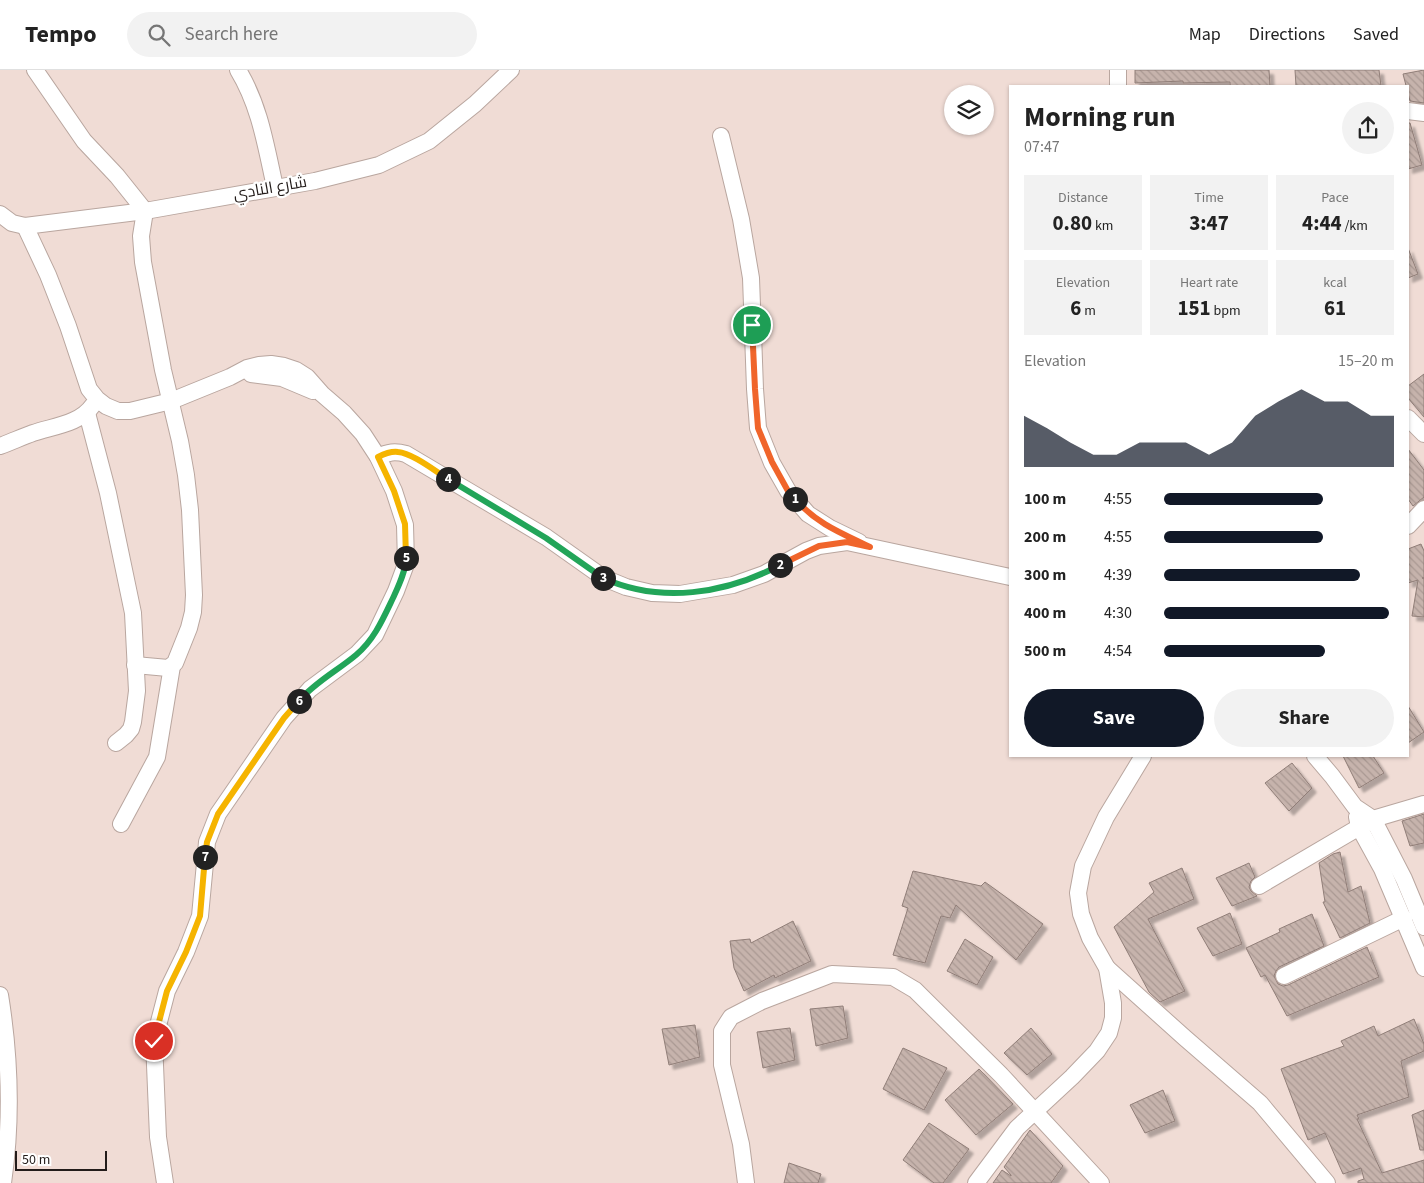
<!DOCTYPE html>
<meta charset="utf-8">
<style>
:root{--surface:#fff;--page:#f2f2f2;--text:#222;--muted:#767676;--line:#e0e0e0;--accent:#111827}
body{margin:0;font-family:"Source Sans 3",Cairo,sans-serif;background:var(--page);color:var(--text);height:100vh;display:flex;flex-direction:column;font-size:19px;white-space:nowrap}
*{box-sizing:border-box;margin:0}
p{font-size:16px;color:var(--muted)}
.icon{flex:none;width:28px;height:28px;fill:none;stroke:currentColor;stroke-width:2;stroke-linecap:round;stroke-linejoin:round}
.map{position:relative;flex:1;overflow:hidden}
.details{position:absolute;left:1009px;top:15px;width:400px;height:672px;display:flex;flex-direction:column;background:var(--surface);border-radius:0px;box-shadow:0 1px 4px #0004}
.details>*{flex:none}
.buttons{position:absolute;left:944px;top:15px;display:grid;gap:10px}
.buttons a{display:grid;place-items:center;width:50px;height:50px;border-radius:50%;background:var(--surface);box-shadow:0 1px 4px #0004;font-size:25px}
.scale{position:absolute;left:15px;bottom:12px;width:92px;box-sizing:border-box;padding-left:5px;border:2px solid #231c1a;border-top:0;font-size:14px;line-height:18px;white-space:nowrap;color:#231c1a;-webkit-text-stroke:4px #fff;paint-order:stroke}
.pin{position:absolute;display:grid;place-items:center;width:42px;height:42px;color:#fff;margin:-21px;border:2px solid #fff;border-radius:50%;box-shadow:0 1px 5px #0007}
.km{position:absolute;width:25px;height:25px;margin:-12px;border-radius:50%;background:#222;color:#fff;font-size:14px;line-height:25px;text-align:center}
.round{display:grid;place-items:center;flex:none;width:52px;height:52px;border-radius:26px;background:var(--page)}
.headline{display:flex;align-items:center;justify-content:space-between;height:85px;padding:0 15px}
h1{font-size:28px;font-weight:700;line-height:38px}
.figures{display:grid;grid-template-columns:repeat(3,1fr);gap:8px;height:85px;padding:5px 15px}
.figures div{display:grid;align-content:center;border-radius:0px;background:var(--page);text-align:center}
.figures b{font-size:21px;font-weight:700}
.figures small{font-size:14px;font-weight:400}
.figures p{font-size:14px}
.chart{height:140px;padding:10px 15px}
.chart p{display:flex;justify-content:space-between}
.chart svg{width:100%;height:90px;margin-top:5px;fill:var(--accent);opacity:.7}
.button{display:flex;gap:10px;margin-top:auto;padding:10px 15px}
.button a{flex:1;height:58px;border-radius:30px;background:var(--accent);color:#fff;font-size:20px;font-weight:700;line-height:58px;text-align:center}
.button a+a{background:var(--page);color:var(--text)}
ul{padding:0 15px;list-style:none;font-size:16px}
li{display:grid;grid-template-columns:80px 60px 1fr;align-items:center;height:38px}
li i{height:12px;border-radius:6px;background:var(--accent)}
header{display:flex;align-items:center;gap:30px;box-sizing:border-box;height:70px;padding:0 25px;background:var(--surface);border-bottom:1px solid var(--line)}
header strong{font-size:24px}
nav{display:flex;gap:28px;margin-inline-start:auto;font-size:18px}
.search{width:350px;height:45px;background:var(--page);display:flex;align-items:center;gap:12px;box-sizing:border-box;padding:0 18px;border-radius:28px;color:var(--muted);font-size:19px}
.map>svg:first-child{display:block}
</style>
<header>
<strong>Tempo</strong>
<div class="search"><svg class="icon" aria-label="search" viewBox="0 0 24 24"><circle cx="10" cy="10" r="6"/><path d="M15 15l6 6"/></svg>Search here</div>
<nav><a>Map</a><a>Directions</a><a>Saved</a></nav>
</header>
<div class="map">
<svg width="1424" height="1113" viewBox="0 0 1424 1113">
<defs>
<pattern id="building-back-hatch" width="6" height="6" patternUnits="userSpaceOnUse" patternTransform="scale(1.25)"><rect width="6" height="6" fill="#c6b3ac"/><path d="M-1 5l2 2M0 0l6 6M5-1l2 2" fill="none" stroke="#aa9993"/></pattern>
<filter id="shadow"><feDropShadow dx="4.5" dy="4.5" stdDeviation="1" flood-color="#0004"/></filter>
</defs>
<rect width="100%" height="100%" fill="#f0dcd5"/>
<g fill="url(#building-back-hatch)" stroke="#907e78" filter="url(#shadow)">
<path d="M1135 0H1269L1270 16H1230V12L1183 13V11L1135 13Z"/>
<path d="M1295 0H1379L1381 16H1296Z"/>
<path d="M1424 0V33L1410 31 1403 4Z"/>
<path d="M1408 53H1410L1422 95 1408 99Z"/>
<path d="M1408 178 1418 204 1408 208Z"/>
<path d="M1424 304V347L1408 328V316Z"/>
<path d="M1408 379 1424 400V427L1413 436 1408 429Z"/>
<path d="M1421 474 1424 481V508H1422H1424V547L1412 546 1418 510 1408 513V479Z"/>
<path d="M1408 636 1424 662 1408 673Z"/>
<path d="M1343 686H1373L1384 703 1359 718Z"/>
<path d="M1292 693 1312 718 1289 741 1265 713Z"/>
<path d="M1424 744V773L1410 776 1402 751Z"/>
<path d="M1340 782 1348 822 1361 816 1370 853 1340 868 1323 832H1325L1319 793 1333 784Z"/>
<path d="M1249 793 1255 807 1251 811 1249 817 1251 821 1257 826 1232 836 1216 808Z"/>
<path d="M1182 798 1194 829 1148 849 1185 921 1160 932 1149 922 1114 857 1154 822 1149 813Z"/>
<path d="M913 801 981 816 985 812 1043 854 1016 890 956 835 950 848 941 846 925 893 893 885 908 838 902 836Z"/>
<path d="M1230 843 1242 874 1213 886 1197 858Z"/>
<path d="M1312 844 1324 876 1279 897 1276 901 1274 906 1278 914 1283 916 1288 915 1367 877 1379 907 1287 946 1265 905 1261 907 1246 878 1280 862 1279 859Z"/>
<path d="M793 851 811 891 775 908 774 905 744 921 734 898 730 871 750 869 751 873Z"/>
<path d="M965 869 993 887 977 915 947 901Z"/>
<path d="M843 936 848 968 816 976 810 939Z"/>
<path d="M1414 949 1424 974V981L1401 991 1409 1027 1357 1045 1359 1049H1357L1382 1103 1424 1090V1113H1358V1111L1364 1109 1361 1098 1343 1104 1325 1063 1308 1070 1281 999 1344 976 1341 971 1374 956 1378 966Z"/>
<path d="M695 955 700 987 669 995 662 959Z"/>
<path d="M790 958 795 990 763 998 757 962Z"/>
<path d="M1031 958 1052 984 1027 1005 1004 983Z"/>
<path d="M903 978 947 998 924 1040 883 1019Z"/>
<path d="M979 999 1013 1034 976 1065 945 1030Z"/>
<path d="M1163 1020 1175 1051 1145 1063 1130 1035Z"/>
<path d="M1424 1040V1080H1420L1412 1045Z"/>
<path d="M929 1053 969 1079 943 1113H934L903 1090Z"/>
<path d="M1030 1060 1063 1096 1051 1113H993L1002 1100 1011 1106V1105L1004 1097Z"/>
<path d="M789 1093 821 1104 818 1113H784Z"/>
</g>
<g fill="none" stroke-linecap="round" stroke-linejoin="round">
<defs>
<g id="minor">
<path d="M35 0 84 71 117 106 145 141 141 166 143 192 163 300 180 371 186 405 190 440 194 525 193 542 189 558 175 593 168 598 135 595"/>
<path d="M238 0C260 36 266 77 275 117"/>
<path d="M1118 16V0"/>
<path d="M1408 41 1424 43"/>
<path d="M721 66 741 149 751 208 755 319 758 358 772 393 788 421 808 444 830 458 859 472"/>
<path d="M0 144 12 153 25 156 145 141 315 111 379 95 429 71 475 34 511 0"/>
<path d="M25 156 48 205 68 256 89 319 97 329 106 336 118 341H130L171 331 230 307 247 298 259 295 271 294 284 296 296 300 307 307 322 324 344 343 363 364 378 387 394 421 405 455 406 494 396 521 375 565 357 584 310 619 284 648 218 744 207 772 200 846 186 882 167 921 154 971 158 1067 165 1113"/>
<path d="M251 304 282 308 313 321"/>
<path d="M87 343 108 423 133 543 137 621 133 652 131 659 126 665 116 673"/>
<path d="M1408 348 1424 364"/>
<path d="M0 376C11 372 22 367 33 363 54 356 80 354 93 335"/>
<path d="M378 387C388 382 395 381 406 384L546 467 604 508 626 517 652 523 680 524 733 515 764 504 806 481 819 476 847 472 1010 507"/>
<path d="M1408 456 1424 439"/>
<path d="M1315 686 1332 706 1355 737 1373 749 1404 809 1424 857"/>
<path d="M1357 747 1359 757 1382 799 1424 898"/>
<path d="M121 754 157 687 172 596"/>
<path d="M1259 816 1373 749 1424 734"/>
<path d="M1107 898 1185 968 1260 1033 1327 1113"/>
<path d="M1284 906 1404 848"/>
<path d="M0 925C10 987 12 1051 3 1113"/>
<path d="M746 1113 741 1074 722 995V961L731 947 762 931 832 904 893 907 915 920 1001 1005 1101 1113"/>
<path d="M976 1113 1017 1058 1072 1007 1097 981 1109 963 1113 948V933L1107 898 1090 868 1081 844 1078 823 1083 796 1106 747 1143 686"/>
</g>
</defs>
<use href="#minor" stroke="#b9a69f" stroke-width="18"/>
<use href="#minor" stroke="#fff" stroke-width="16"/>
</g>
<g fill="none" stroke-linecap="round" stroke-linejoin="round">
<defs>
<path id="split-1" d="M752 255 755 319 758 358 772 392 788 421 795 429"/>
<path id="split-2" d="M780 495 819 476 847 472 870 477C841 463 817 454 795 429"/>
<path id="split-3" d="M603 508C660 534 726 524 780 495"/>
<path id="split-4" d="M448 409 546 468 603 508"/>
<path id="split-5" d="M406 488 405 454 394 421 378 387C384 384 391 381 398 382 412 383 435 401 448 409"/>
<path id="split-6" d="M299 631C315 612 337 601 356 585 374 570 383 549 393 528 398 517 406 501 406 488"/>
<path id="split-7" d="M205 787 207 772 218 744 284 648 299 631"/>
<path id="split-8" d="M154 971 167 921 186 882 200 846 205 787"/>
</defs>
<use href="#split-1" stroke="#fff" stroke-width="10"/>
<use href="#split-2" stroke="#fff" stroke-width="10"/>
<use href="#split-3" stroke="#fff" stroke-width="10"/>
<use href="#split-4" stroke="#fff" stroke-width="10"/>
<use href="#split-5" stroke="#fff" stroke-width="10"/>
<use href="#split-6" stroke="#fff" stroke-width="10"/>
<use href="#split-7" stroke="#fff" stroke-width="10"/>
<use href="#split-8" stroke="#fff" stroke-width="10"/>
<use href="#split-1" stroke="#f0652b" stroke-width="6"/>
<use href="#split-2" stroke="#f0652b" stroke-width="6"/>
<use href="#split-3" stroke="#22a559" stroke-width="6"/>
<use href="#split-4" stroke="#22a559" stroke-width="6"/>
<use href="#split-5" stroke="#f5b400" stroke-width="6"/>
<use href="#split-6" stroke="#22a559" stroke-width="6"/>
<use href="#split-7" stroke="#f5b400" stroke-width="6"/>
<use href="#split-8" stroke="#f5b400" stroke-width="6"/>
</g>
<g text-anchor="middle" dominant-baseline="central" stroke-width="4.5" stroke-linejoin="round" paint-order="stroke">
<g font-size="16" fill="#231c1a" stroke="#fff">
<text transform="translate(270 118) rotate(-10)">شارع النادي</text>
</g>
</g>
</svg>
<div class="buttons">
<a><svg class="icon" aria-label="layers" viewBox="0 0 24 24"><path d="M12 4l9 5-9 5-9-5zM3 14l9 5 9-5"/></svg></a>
</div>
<div class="scale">50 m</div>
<div class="pin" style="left:752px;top:255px;background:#1e9e55"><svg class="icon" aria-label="arrive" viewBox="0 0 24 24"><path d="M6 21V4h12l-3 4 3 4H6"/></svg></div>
<div class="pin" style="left:154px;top:971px;background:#d93025"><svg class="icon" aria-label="check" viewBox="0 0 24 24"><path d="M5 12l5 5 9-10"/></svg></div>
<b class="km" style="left:795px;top:429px">1</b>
<b class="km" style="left:780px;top:495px">2</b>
<b class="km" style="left:603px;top:508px">3</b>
<b class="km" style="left:448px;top:409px">4</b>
<b class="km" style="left:406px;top:488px">5</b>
<b class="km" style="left:299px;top:631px">6</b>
<b class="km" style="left:205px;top:787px">7</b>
<section class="details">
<div class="headline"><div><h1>Morning run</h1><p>07:47</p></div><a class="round"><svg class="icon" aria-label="share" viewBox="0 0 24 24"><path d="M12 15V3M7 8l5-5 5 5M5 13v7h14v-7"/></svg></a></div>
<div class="figures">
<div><p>Distance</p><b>0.80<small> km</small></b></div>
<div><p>Time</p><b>3:47</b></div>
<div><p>Pace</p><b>4:44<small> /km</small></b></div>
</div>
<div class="figures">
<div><p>Elevation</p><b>6<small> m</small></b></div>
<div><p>Heart rate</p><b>151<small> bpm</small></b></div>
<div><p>kcal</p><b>61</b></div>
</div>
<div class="chart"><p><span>Elevation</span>15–20 m</p>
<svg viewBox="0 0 160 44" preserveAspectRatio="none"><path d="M0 44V19L10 25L20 32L30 38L40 38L50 32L60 32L70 32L80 38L90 32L100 19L110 12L120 6L130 12L140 12L150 19L160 19V44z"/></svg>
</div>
<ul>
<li><b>100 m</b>4:55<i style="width:69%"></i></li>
<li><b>200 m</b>4:55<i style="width:69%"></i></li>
<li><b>300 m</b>4:39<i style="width:85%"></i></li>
<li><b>400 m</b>4:30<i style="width:98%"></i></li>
<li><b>500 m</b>4:54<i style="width:70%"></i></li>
</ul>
<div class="button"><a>Save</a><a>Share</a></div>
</section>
</div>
